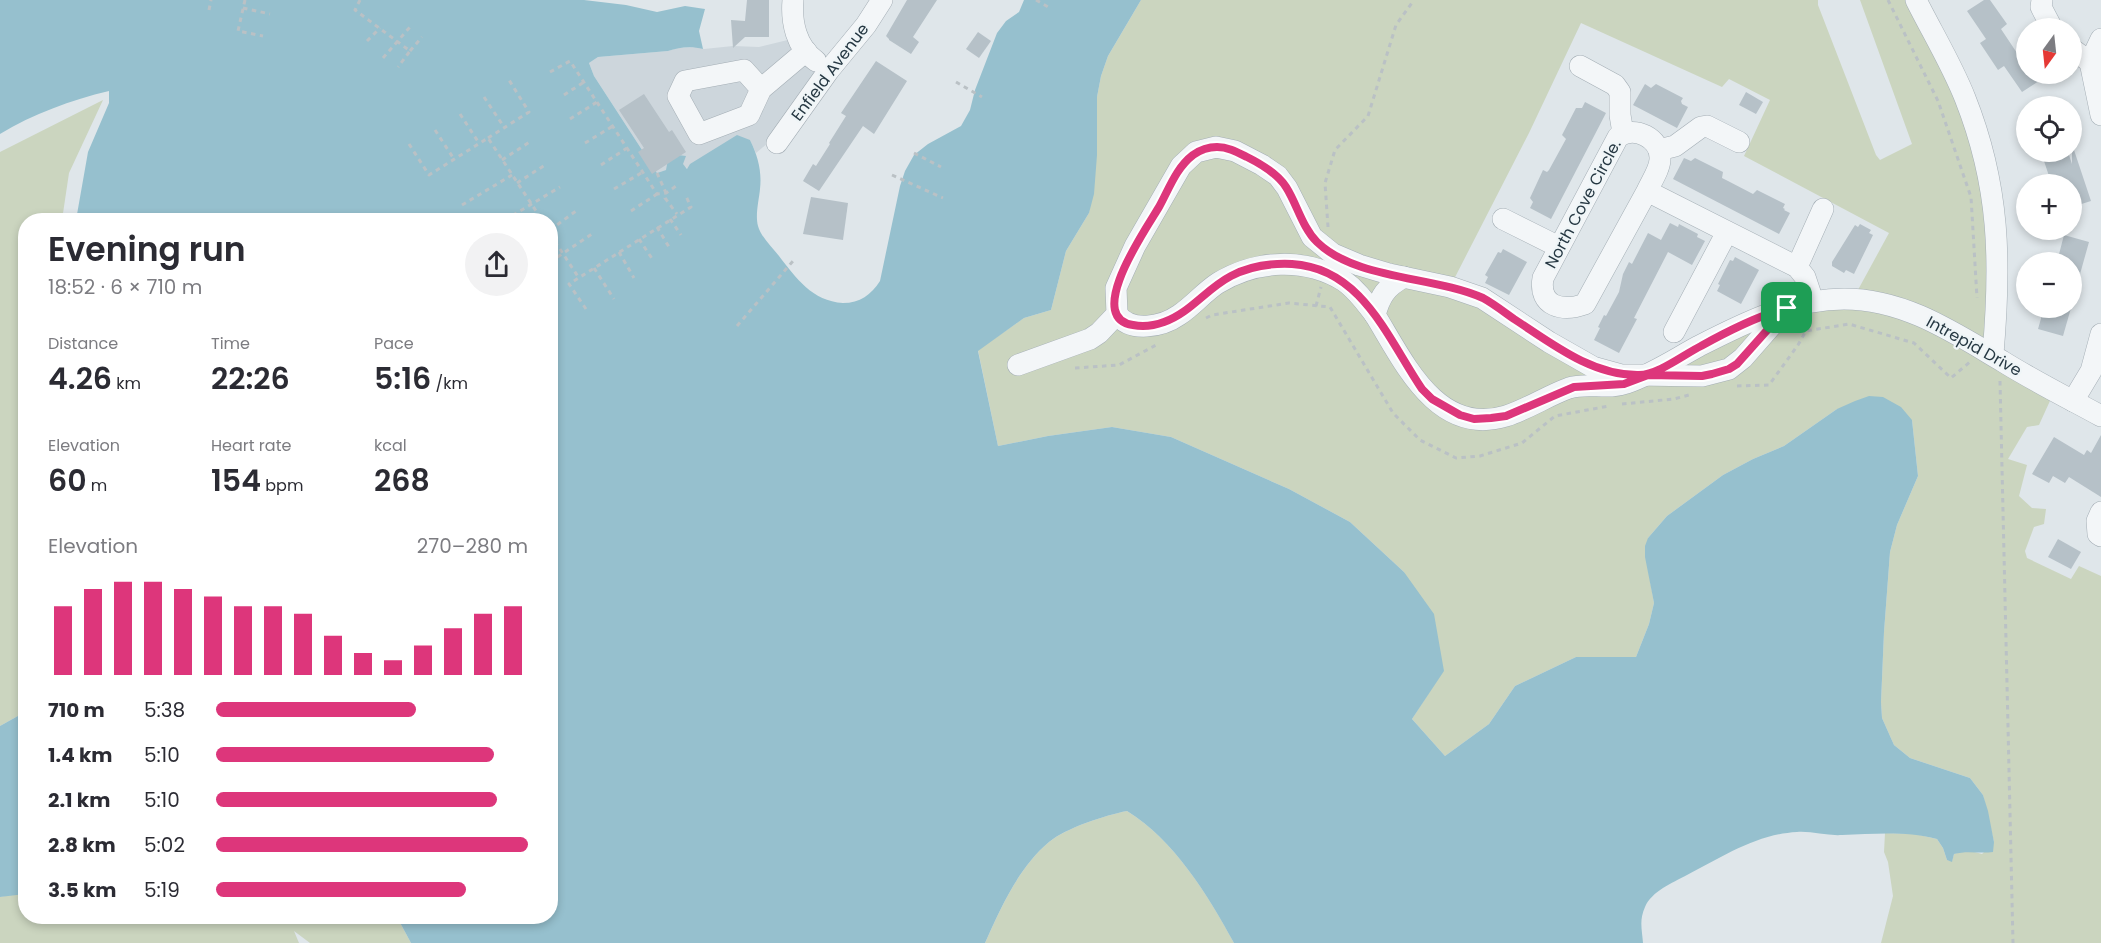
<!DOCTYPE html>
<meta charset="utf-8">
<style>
:root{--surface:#fff;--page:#f2f2f3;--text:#2b2b33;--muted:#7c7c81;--accent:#dd367b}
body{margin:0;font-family:Poppins,sans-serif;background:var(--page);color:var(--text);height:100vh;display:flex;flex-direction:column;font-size:22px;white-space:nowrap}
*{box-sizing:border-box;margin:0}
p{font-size:20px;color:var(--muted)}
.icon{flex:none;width:33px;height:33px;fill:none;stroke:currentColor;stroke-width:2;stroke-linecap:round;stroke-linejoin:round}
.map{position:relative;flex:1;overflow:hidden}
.side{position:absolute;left:18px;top:213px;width:540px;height:711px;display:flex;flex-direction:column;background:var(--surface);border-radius:24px;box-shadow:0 3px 9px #0003}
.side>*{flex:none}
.needle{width:39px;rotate:195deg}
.fabs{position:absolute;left:2016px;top:18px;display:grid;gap:12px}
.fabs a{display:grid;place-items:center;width:66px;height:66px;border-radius:50%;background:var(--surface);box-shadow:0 3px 9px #0003;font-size:30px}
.pin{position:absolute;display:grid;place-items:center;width:51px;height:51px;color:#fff;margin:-26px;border-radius:12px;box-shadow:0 3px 9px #0006}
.round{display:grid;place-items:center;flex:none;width:63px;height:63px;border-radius:32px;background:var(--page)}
.head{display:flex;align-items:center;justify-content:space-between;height:102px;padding:0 30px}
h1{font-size:33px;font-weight:600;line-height:45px}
.figures{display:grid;grid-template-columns:repeat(3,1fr);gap:9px;height:102px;padding:6px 30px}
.figures div{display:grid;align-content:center}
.figures b{font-size:30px;font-weight:600}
.figures small{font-size:16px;font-weight:400}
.figures p{font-size:16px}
.chart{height:168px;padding:12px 30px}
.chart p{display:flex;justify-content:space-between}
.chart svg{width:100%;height:108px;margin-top:6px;stroke:var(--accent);stroke-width:6}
ul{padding:0 30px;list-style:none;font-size:20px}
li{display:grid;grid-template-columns:96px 72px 1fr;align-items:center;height:45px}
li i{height:15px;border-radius:8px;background:var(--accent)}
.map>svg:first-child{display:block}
</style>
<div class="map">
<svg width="2101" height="943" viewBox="0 0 2101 943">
<rect width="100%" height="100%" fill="#dfe6ea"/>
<path fill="#cdd6dc" d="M796 38 821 66 787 127 756 153 750 140 688 169 683 165 657 173 594 76 589 63 598 57 668 51 677 48 696 47 704 49 733 46 759 47Z"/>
<g fill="#cbd5bf" fill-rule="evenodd">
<path d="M1141 0H1818V5L1876 155 1880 160 1912 144 1860 0H1916L1930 27 1994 206V349L2054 392 2039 425 2027 427 2008 459 2027 465 2019 496 2032 508 2046 509 2044 524 2034 527 2025 551 2027 558 2071 579 2079 566 2101 576V943H1881L1893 896 1888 862 1884 852 1885 833 1915 834 1937 839 1943 848 1947 860 1952 861 1954 854 1967 850 1982 854 1994 842 1983 795 1970 778 1910 758 1894 745 1882 718 1881 702 1884 632 1890 552 1897 525 1918 476 1912 420 1837 409 1784 446 1753 459 1723 475 1667 516 1648 538 1650 580 1654 603 1649 624 1636 657H1576L1515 686 1489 724 1445 756 1412 719 1443 671 1404 572 1350 522 1289 489 1171 437 1112 427 1048 436 998 446 978 350 1024 318 1051 310 1066 251 1089 213 1097 97 1101 76 1108 56ZM1581 23 1722 87 1729 79 1770 100 1744 156 1889 233 1853 299 1753 320 1622 375 1450 287 1529 133Z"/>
<path d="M103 100 69 173 62 220H26L25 712 0 726V152Z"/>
<path d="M1127 811C1174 840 1208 895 1234 943H985C1001 907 1019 867 1049 842 1066 828 1106 815 1127 811Z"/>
<path d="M15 894H25L26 916 397 917 411 943H310L294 931 299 943H0V897Z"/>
</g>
<g fill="#96c0ce">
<path d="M0 0H584L626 5 657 12 685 6 705 9 699 31 703 49C692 46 679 47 668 51L598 57 589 63 594 76 657 173 666 170 669 154 686 156 683 164 687 169 690 164 737 135 750 140C758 156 762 172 760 189 759 200 755 215 758 226 761 237 772 247 779 256 796 278 812 301 843 303 860 303 871 295 880 281L900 186 905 171 914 155 928 144 961 126 970 110 975 90 997 33 1006 21 1019 12 1024 0H1141L1108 56 1101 76 1097 97V155L1094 194 1089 213 1066 251 1051 310 1024 318 978 351 998 446 1048 436 1112 427 1171 437 1289 489 1350 522 1404 572 1434 614 1444 671 1412 719 1445 756 1489 724 1515 686 1576 657H1636L1649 624 1654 603 1645 557V546L1648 538 1667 516 1723 475 1753 459 1784 446 1837 409 1855 401 1869 396 1883 397 1901 407 1912 420 1918 476 1897 525 1890 552 1884 632 1881 702 1882 718 1894 745 1910 758 1970 778 1983 795 1988 811 1994 842 1993 852C1979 854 1968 850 1954 854L1952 862 1947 860 1943 848 1937 839C1905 831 1875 834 1842 835 1827 836 1812 831 1797 832 1757 834 1722 857 1687 875 1672 883 1652 891 1645 907 1639 920 1642 930 1643 943H1234C1208 895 1174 840 1127 811 1106 815 1066 828 1049 842 1019 867 1001 907 985 943H411L397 917 550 916V220H76L88 152 109 103V91C71 100 33 114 0 134Z"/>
<path d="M25 712V894L0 897V726Z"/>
</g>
<g fill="#b6c1c8">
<path d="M747 0H769V37H745L733 48 731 20 745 21Z"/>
<path d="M907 0H937L913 37 919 42 911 54 889 40V39L886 36Z"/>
<path d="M1984 0H1990L2007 24 2001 29 2019 56 2026 50V74H2050L2022 92 2004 66 1998 70 1980 43 1986 39 1967 11Z"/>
<path d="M978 32 991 41 979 58 966 49Z"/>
<path d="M876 61 907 81 874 134 863 126 819 191 803 181 813 164 816 166 830 144 829 143 846 116 841 113Z"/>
<path d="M1645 84 1651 88 1656 84 1683 98 1681 101 1682 104 1688 107 1677 128 1633 105Z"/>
<path d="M1746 92 1763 102 1756 114 1739 105Z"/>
<path d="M644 94 669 132 672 130 686 152 652 174 638 152 644 148 619 110Z"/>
<path d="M1585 102 1606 113 1551 219 1530 208 1533 202 1530 198 1543 170 1547 172 1549 170 1566 139 1562 135 1576 108H1582Z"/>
<path d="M2072 150H2074L2091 201 2072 207V184H2042V181L2050 179 2041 152H2068L2072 164Z"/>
<path d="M1684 158 1691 161 1695 158 1723 172 1722 178 1728 181 1753 194 1757 190 1785 204 1783 208 1785 209 1784 210 1790 213 1779 234 1673 179Z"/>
<path d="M811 197 848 203 843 240 803 234Z"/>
<path d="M1670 223 1678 227 1679 224 1698 234 1697 237 1705 241 1692 265 1668 252 1634 318 1637 319 1619 353 1594 340 1600 328 1598 327 1604 315 1606 316 1619 292 1623 274 1629 262 1632 264 1648 233 1661 240Z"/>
<path d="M1860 224 1871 230 1869 233 1873 235 1854 274 1846 270 1844 273 1832 266V262L1855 225 1858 227Z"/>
<path d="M2064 235 2089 242 2075 292H2072V262H2057Z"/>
<path d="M1503 249 1527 262 1509 295 1485 283 1488 277 1485 275 1498 252 1501 253Z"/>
<path d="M1735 257 1759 270 1741 304 1717 291 1720 285 1718 284 1730 260 1733 261Z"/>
<path d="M2044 308H2071L2063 336 2038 329Z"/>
<path d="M2101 435V497L2069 477 2065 483 2053 476 2049 483 2032 474 2054 437 2084 455 2087 450 2091 453Z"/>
<path d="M2058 539 2081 552 2071 569 2048 557Z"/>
</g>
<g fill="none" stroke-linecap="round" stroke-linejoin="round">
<defs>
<g id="minor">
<path d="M793 0C791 22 796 47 816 61"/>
<path d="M1916 0C1932 32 1952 65 1965 98 2000 186 2001 262 1993 354"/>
<path d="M2042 0 2041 7 2052 28"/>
<path d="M2101 39 2090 62 2101 115"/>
<path d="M2072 49 2090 62"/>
<path d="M1580 66 1615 85 1620 92V115L1623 133"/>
<path d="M761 89 749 115 699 134 678 96 685 81 744 70 761 89 806 51"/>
<path d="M777 143 829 70 866 25 882 0"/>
<path d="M1659 150 1675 146 1701 127 1707 126 1739 142"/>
<path d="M1647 191 1585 304C1563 312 1538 307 1543 278L1618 137C1634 125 1661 138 1660 159 1660 169 1651 182 1647 191L1797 267 1805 277 1813 301"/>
<path d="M1503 219 1559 247"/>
<path d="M1797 267 1823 209"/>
<path d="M1404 277C1386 287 1380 296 1375 315 1404 362 1437 437 1506 416 1528 409 1547 396 1569 388 1587 382 1608 390 1627 383 1653 374 1675 359 1699 346 1744 323 1792 299 1844 299 1904 299 1953 332 2002 361 2034 381 2068 398 2101 416"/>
<path d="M1117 314C1130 333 1162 327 1179 315 1193 306 1204 292 1218 283 1256 260 1305 257 1344 281 1357 290 1366 303 1375 315"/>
<path d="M1674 332 1727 232"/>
<path d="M1018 365 1090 339 1099 333 1117 314 1116 288 1135 246 1181 166 1196 152 1216 147 1235 151 1262 165 1278 176 1287 188 1312 237 1333 254 1359 265 1389 274 1450 287 1482 298 1549 342 1593 367 1622 375H1639L1702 376 1729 369 1743 358 1787 308"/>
<path d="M2073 401 2091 371 2101 334"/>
<path d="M2101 512 2097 521 2098 534 2101 536"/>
</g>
</defs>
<use href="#minor" stroke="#a4aeb5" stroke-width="22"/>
<g stroke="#bac1c5" stroke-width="3" stroke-dasharray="4.5 4.5" stroke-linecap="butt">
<path d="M245 0 238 31 263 36"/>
<path d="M360 0 355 10 410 51 398 67"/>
<path d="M1036 0 1050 8"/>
<path d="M1888 0 1938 101 1971 197 1977 298"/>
<path d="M243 8 270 14"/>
<path d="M209 10 211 0"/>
<path d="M367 41 380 28"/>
<path d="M410 51 422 37"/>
<path d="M383 58 410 27"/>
<path d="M550 72 570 61 657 194 666 193 679 184"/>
<path d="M956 82 982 97"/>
<path d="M564 95 584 82"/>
<path d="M484 97 504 127"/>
<path d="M460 114 479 143"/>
<path d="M570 119 597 102"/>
<path d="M435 130 454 159"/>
<path d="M488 138 529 112 509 80"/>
<path d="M585 143 613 126"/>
<path d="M409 144 429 175 488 138 542 220"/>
<path d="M914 153 941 167"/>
<path d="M502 160 531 141"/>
<path d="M601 165 627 148"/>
<path d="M657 173 666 193 665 198 677 214"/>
<path d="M892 175 943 198"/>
<path d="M517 183 545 165"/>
<path d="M614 189 643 172"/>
<path d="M462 205 512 175"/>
<path d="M631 211 657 194"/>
<path d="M670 219 681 235"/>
<path d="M505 220 560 187"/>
<path d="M657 227 669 247"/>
<path d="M1328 227 1325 183 1335 150 1368 116 1396 25 1414 0"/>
<path d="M550 230 576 211"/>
<path d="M550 234 579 278"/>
<path d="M639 239 653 260"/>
<path d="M619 252 634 278"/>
<path d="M550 262 592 234"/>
<path d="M594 268 614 299"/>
<path d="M1316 306 1321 287"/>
<path d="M586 309 569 284 691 207 685 194"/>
<path d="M1206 318 1212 315 1289 303 1330 307 1393 413 1420 440 1456 458 1480 456 1522 443 1555 416 1609 406"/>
<path d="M737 326 793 261"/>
<path d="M1075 368 1119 365 1158 344"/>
<path d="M2000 381 2013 943"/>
<path d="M1737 386 1769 385 1798 345 1806 331 1849 324 1914 343 1951 378 1971 361"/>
<path d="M1622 404 1674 399 1689 395"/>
</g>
<use href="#minor" stroke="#f3f6f8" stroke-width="21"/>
</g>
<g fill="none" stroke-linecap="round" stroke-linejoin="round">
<defs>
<path id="route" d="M1787 308C1757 316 1728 331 1701 346 1683 355 1658 375 1639 375 1592 376 1551 343 1514 319 1504 312 1494 304 1483 298 1434 276 1356 280 1317 242 1302 227 1297 204 1286 187 1277 173 1261 164 1247 157 1237 152 1228 147 1217 147 1209 147 1200 150 1193 155 1176 168 1169 189 1159 207 1148 226 1083 318 1133 325 1143 327 1153 326 1164 322 1190 313 1206 289 1231 276 1250 266 1270 263 1292 264 1362 268 1388 339 1422 389L1432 399 1460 415 1474 419 1491 418 1506 416 1574 387 1624 384 1648 375 1702 376 1712 374 1729 369 1737 364 1787 308"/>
</defs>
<use href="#route" stroke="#fff" stroke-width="12"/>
<use href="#route" stroke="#dd367b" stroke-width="8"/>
</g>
<g text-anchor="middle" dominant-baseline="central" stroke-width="4.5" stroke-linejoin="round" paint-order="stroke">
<g font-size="16" fill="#263843" stroke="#eff5f7">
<text transform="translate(830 72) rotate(-53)">Enfield Avenue</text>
<text transform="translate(1583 204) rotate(-62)">North Cove Circle.</text>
<text transform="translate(1974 346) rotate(29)">Intrepid Drive</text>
</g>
</g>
</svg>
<div class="fabs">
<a><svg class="needle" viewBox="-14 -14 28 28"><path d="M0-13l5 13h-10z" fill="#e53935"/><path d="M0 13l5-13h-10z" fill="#7c7c81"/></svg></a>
<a><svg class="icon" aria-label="locate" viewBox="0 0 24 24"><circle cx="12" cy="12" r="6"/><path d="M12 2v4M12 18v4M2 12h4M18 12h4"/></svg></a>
<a>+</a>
<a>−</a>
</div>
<div class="pin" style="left:1787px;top:308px;background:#1e9e55"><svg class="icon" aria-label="arrive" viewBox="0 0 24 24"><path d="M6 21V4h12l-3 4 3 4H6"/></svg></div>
<section class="side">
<div class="head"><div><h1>Evening run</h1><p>18:52 · 6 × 710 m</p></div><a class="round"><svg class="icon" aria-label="share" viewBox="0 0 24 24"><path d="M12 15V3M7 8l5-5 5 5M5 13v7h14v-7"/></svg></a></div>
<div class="figures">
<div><p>Distance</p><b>4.26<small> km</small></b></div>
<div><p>Time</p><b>22:26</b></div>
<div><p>Pace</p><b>5:16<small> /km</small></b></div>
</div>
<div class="figures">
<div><p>Elevation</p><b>60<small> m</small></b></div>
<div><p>Heart rate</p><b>154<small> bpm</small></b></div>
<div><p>kcal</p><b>268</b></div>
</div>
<div class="chart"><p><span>Elevation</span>270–280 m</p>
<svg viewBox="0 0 160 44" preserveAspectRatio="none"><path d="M5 44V16M15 44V9M25 44V6M35 44V6M45 44V9M55 44V12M65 44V16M75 44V16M85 44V19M95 44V28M105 44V35M115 44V38M125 44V32M135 44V25M145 44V19M155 44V16"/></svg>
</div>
<ul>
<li><b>710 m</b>5:38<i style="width:64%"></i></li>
<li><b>1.4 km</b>5:10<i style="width:89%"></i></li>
<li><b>2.1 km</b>5:10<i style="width:90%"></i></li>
<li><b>2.8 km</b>5:02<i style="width:100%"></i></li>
<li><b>3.5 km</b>5:19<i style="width:80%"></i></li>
</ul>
</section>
</div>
